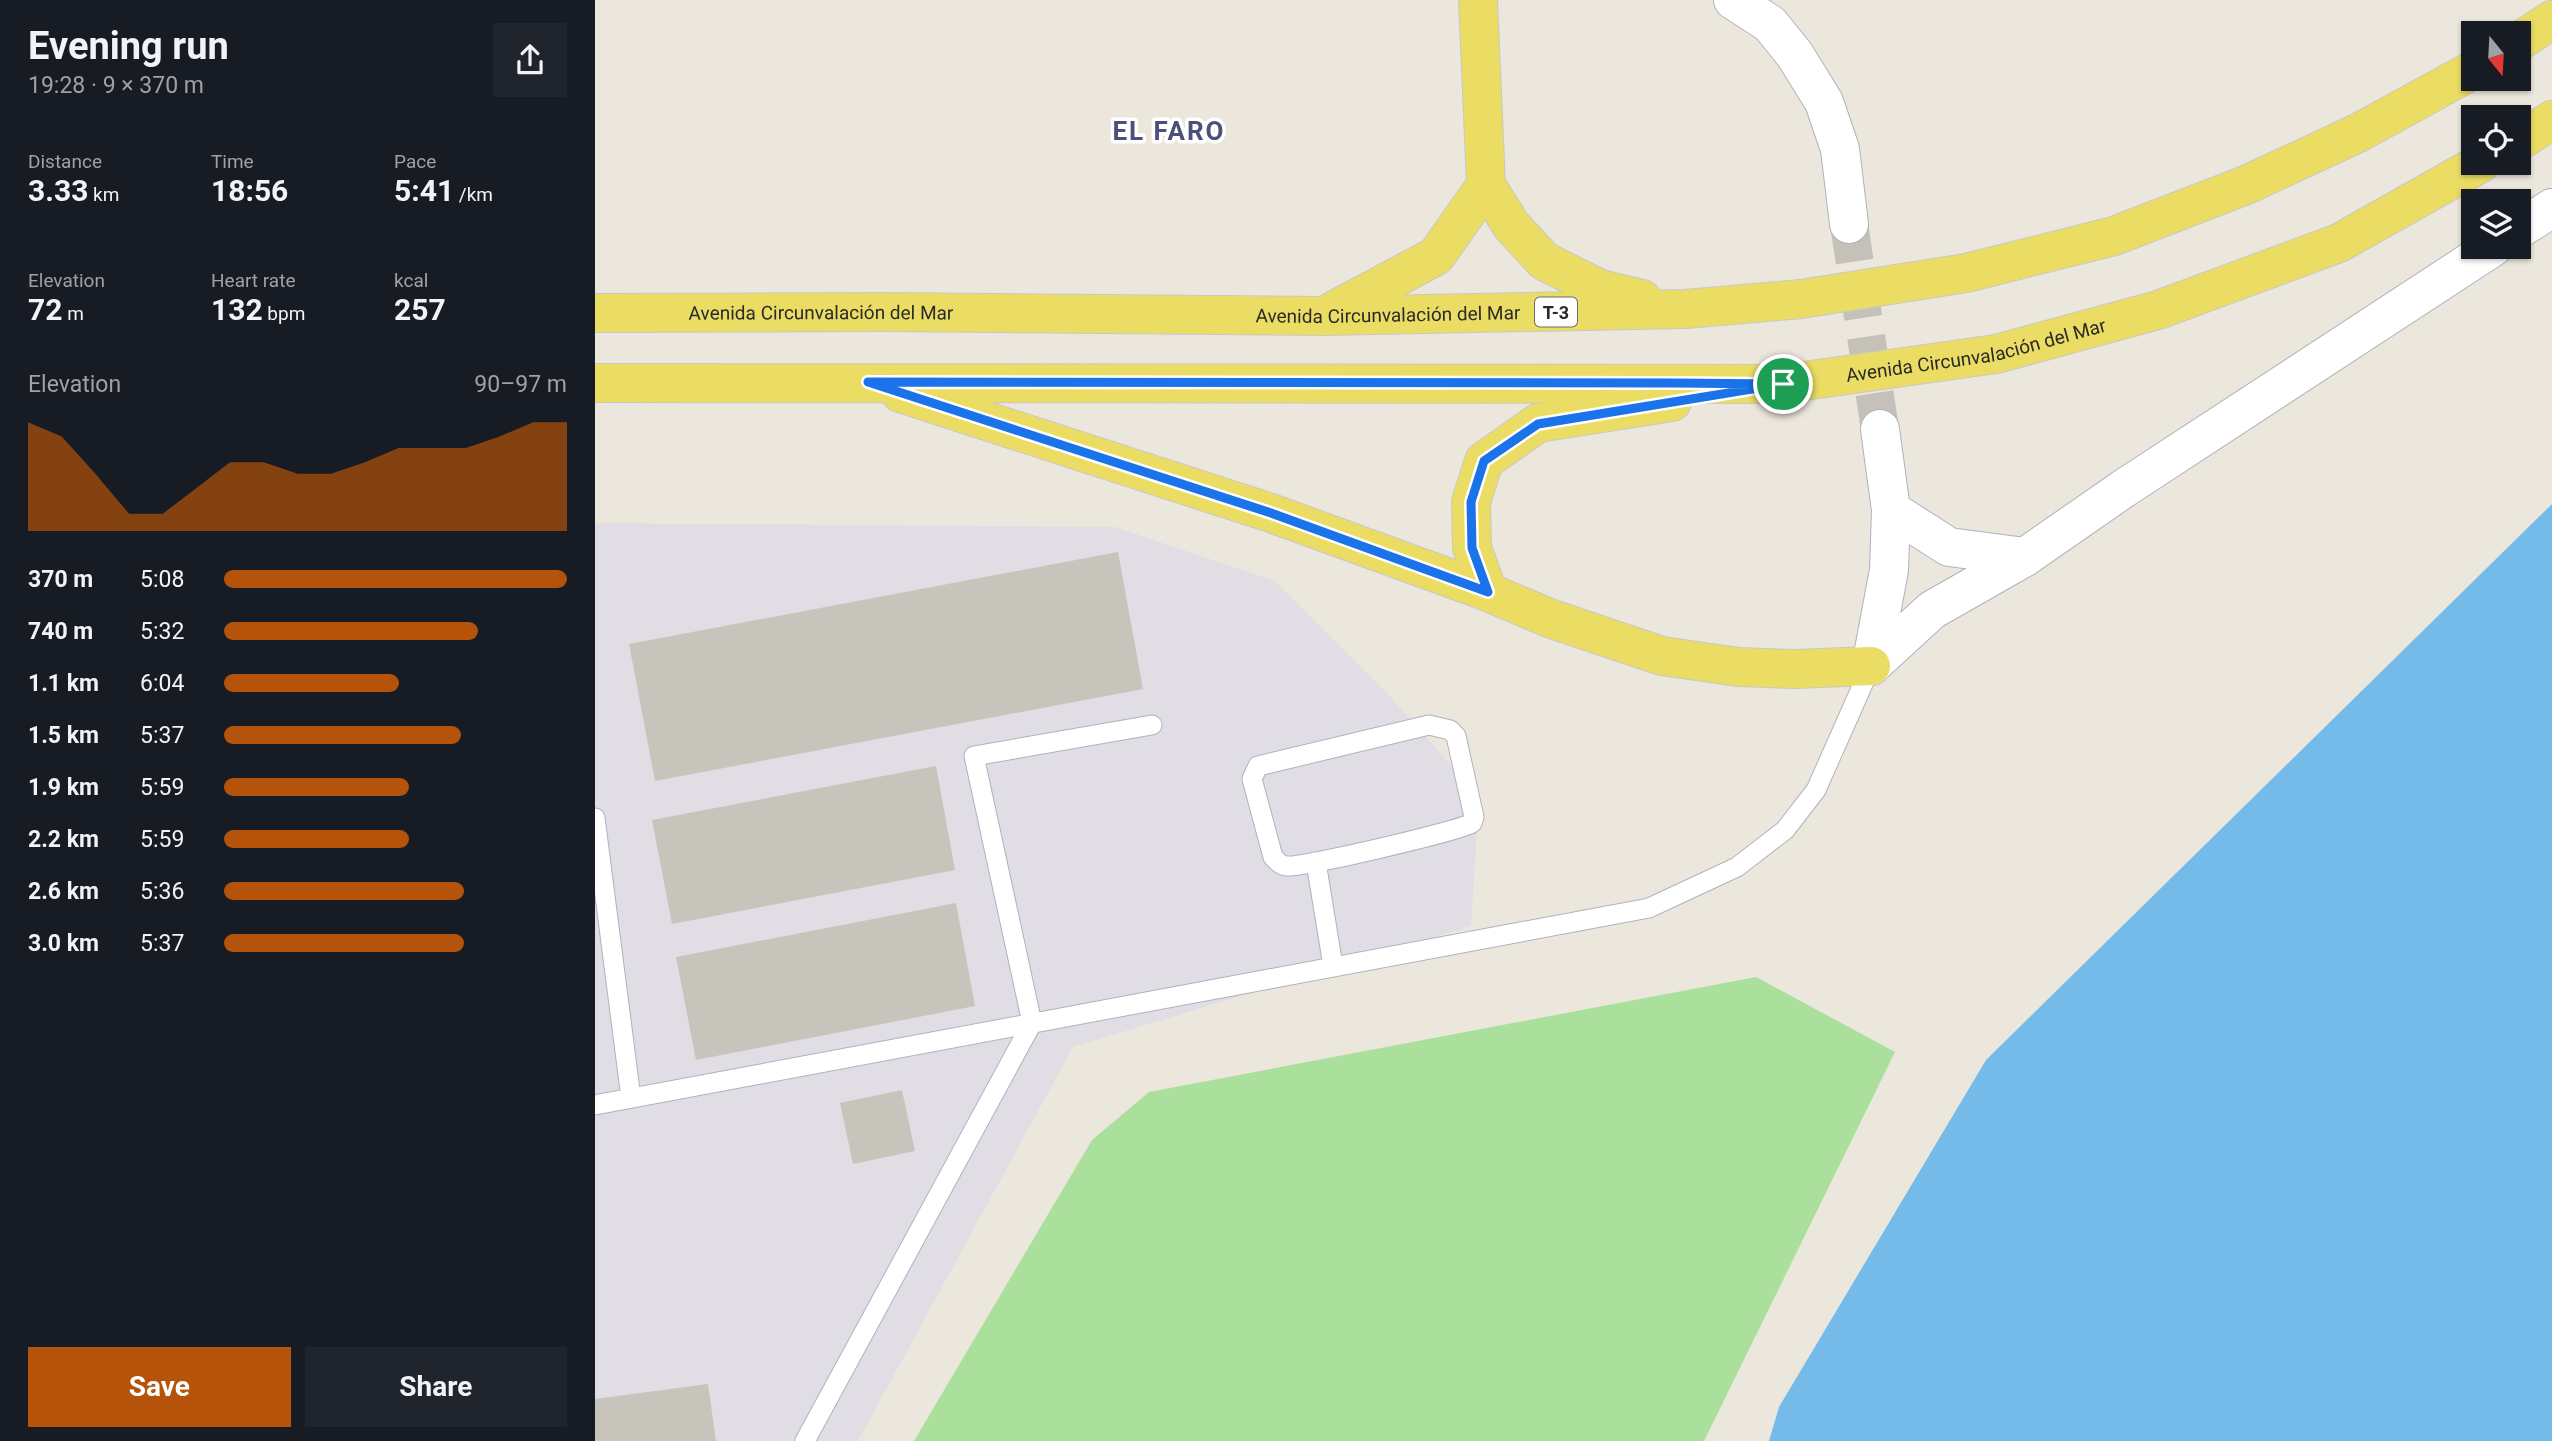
<!DOCTYPE html>
<meta charset="utf-8">
<style>
:root{--surface:#171b24;--page:#20242c;--text:#f1f3f6;--muted:#9ea1a6;--accent:#b45309}
body{margin:0;font-family:Roboto,sans-serif;background:var(--page);color:var(--text);height:100vh;display:flex;flex-direction:column;font-size:26px;white-space:nowrap}
*{box-sizing:border-box;margin:0}
p{font-size:23px;color:var(--muted)}
.icon{flex:none;width:38px;height:38px;fill:none;stroke:currentColor;stroke-width:2;stroke-linecap:round;stroke-linejoin:round}
.map{position:relative;flex:1;overflow:hidden}
.side{display:flex;flex-direction:column;background:var(--surface);width:595px}
.side>*{flex:none}
.needle{width:46px;rotate:162deg}
.controls{position:absolute;left:1866px;top:21px;display:grid;gap:14px}
.controls a{display:grid;place-items:center;width:70px;height:70px;border-radius:0px;background:var(--surface);box-shadow:0 2px 5px #0004;font-size:35px}
.pin{position:absolute;display:grid;place-items:center;width:60px;height:60px;color:#fff;margin:-30px;border:4px solid #fff;border-radius:50%;box-shadow:0 2px 7px #0007}
.round{display:grid;place-items:center;flex:none;width:74px;height:74px;border-radius:0px;background:var(--page)}
.summary{display:flex;align-items:center;justify-content:space-between;height:119px;padding:0 28px}
h1{font-size:38px;font-weight:700;line-height:52px}
.figures{display:grid;grid-template-columns:repeat(3,1fr);gap:10px;height:119px;padding:7px 28px}
.figures div{display:grid;align-content:center}
.figures b{font-size:30px;font-weight:700}
.figures small{font-size:19px;font-weight:400}
.figures p{font-size:19px}
.chart{height:196px;padding:14px 28px}
.chart p{display:flex;justify-content:space-between}
.chart svg{width:100%;height:126px;margin-top:7px;fill:var(--accent);opacity:.7}
.button{display:flex;gap:14px;margin-top:auto;padding:14px 28px}
.button a{flex:1;height:80px;border-radius:0px;background:var(--accent);color:#fff;font-size:28px;font-weight:700;line-height:80px;text-align:center}
.button a+a{background:var(--page);color:var(--text)}
ul{padding:0 28px;list-style:none;font-size:23px}
li{display:grid;grid-template-columns:112px 84px 1fr;align-items:center;height:52px}
li i{height:18px;border-radius:9px;background:var(--accent)}
main{display:flex;flex:1;min-height:0}
.map>svg:first-child{display:block}
</style>
<main>
<section class="side">
<div class="summary"><div><h1>Evening run</h1><p>19:28 · 9 × 370 m</p></div><a class="round"><svg class="icon" aria-label="share" viewBox="0 0 24 24"><path d="M12 15V3M7 8l5-5 5 5M5 13v7h14v-7"/></svg></a></div>
<div class="figures">
<div><p>Distance</p><b>3.33<small> km</small></b></div>
<div><p>Time</p><b>18:56</b></div>
<div><p>Pace</p><b>5:41<small> /km</small></b></div>
</div>
<div class="figures">
<div><p>Elevation</p><b>72<small> m</small></b></div>
<div><p>Heart rate</p><b>132<small> bpm</small></b></div>
<div><p>kcal</p><b>257</b></div>
</div>
<div class="chart"><p><span>Elevation</span>90–97 m</p>
<svg viewBox="0 0 160 44" preserveAspectRatio="none"><path d="M0 44V6L10 11L20 24L30 38L40 38L50 29L60 20L70 20L80 24L90 24L100 20L110 15L120 15L130 15L140 11L150 6L160 6V44z"/></svg>
</div>
<ul>
<li><b>370 m</b>5:08<i style="width:100%"></i></li>
<li><b>740 m</b>5:32<i style="width:74%"></i></li>
<li><b>1.1 km</b>6:04<i style="width:51%"></i></li>
<li><b>1.5 km</b>5:37<i style="width:69%"></i></li>
<li><b>1.9 km</b>5:59<i style="width:54%"></i></li>
<li><b>2.2 km</b>5:59<i style="width:54%"></i></li>
<li><b>2.6 km</b>5:36<i style="width:70%"></i></li>
<li><b>3.0 km</b>5:37<i style="width:70%"></i></li>
</ul>
<div class="button"><a>Save</a><a>Share</a></div>
</section>
<div class="map">
<svg width="1957" height="1441" viewBox="0 0 1957 1441">
<rect width="100%" height="100%" fill="#ece7dd"/>
<path fill="#e0dde5" d="M0 523 520 527 680 581 793 694 884 797 876 926 478 1047 263 1441H0Z"/>
<path fill="#aae09b" d="M1161 977 1300 1052 1109 1441H319L497 1140 554 1092Z"/>
<path fill="#74bbea" d="M1957 504V1441H1174L1184 1407 1391 1060Z"/>
<g fill="#c7c4bc">
<path d="M523 552 548 689 60 781 34 644Z"/>
<path d="M341 766 360 870 77 924 57 820Z"/>
<path d="M361 903 380 1006 101 1060 81 957Z"/>
<path d="M307 1090 320 1151 258 1164 245 1103Z"/>
<path d="M113 1384 121 1441H0V1399Z"/>
</g>
<g fill="none" stroke-linecap="round" stroke-linejoin="round">
<path stroke="#c5c1b9" stroke-width="38" stroke-dasharray="38 19" stroke-linecap="butt" d="M1254 224 1285 429"/>
<defs>
<g id="service">
<path d="M834 725 855 730 861 736 879 817 877 823C864 831 707 868 691 866 685 865 682 861 678 857L657 779 663 766Z"/>
<path d="M0 818 36 1098"/>
<path d="M721 862 738 966"/>
<path d="M0 1105 1054 908 1142 867 1190 830 1221 790 1276 666"/>
<path d="M210 1441 437 1023 379 756 557 725"/>
</g>
<g id="minor">
<path d="M1138 0 1175 24 1200 55 1229 102 1245 149 1254 224"/>
<path d="M1923 230 1957 208"/>
<path d="M1296 510 1354 547 1430 557"/>
<path d="M1276 666 1337 610 1430 557 1528 489 1898 247"/>
<path d="M1276 666 1294 570 1296 510 1285 429"/>
</g>
<g id="primary">
<path d="M883 0 891 185 916 225 949 261 1005 289 1047 299"/>
<path d="M1923 42 1957 20"/>
<path d="M1923 142 1957 120"/>
<path d="M738 311 841 256 891 185"/>
<path id="s1" d="M0 313 289 312 729 316 1090 309 1206 299 1371 273 1519 236 1651 185 1763 133 1878 70"/>
<path id="s2" d="M0 383 1188 384 1401 354 1563 310 1744 243 1886 163"/>
<path d="M305 393 676 513 893 592 954 618 1067 656 1143 667 1200 669 1276 666"/>
<path d="M893 592 877 548 876 502 889 461 943 423 1077 402"/>
</g>
</defs>
<use href="#service" stroke="#b0b1be" stroke-width="21"/>
<use href="#minor" stroke="#b0b1be" stroke-width="40"/>
<use href="#primary" stroke="#c8c8c8" stroke-width="40"/>
<use href="#service" stroke="#fff" stroke-width="19"/>
<use href="#minor" stroke="#fff" stroke-width="38"/>
<use href="#primary" stroke="#ebdd63" stroke-width="38"/>
</g>
<g fill="none" stroke-linecap="round" stroke-linejoin="round">
<defs>
<path id="route" d="M273 382 1080 383 1188 384 943 424 889 461 876 502 877 548 893 592 676 513Z"/>
</defs>
<use href="#route" stroke="#fff" stroke-width="14"/>
<use href="#route" stroke="#1a73e8" stroke-width="9"/>
</g>
<g text-anchor="middle" dominant-baseline="central" stroke-width="7" stroke-linejoin="round" paint-order="stroke">
<rect fill="#fff" stroke="#6a6a6a" stroke-width="2" x="940" y="297.5" width="42" height="29" rx="5"/>
<g font-size="18" font-weight="bold" fill="#2a2a2a">
<text x="961" y="312">T-3</text>
</g>
<g font-size="19" fill="#2a2a2a" stroke="#fff">
<text stroke="none"><textPath href="#s1" startOffset="226">Avenida Circunvalación del Mar</textPath></text>
<text stroke="none"><textPath href="#s1" startOffset="793">Avenida Circunvalación del Mar</textPath></text>
<text stroke="none"><textPath href="#s2" startOffset="1384">Avenida Circunvalación del Mar</textPath></text>
</g>
<g font-size="26" font-weight="bold" letter-spacing="2" fill="#4c4f79" stroke="#fff">
<text x="574" y="131">EL FARO</text>
</g>
</g>
</svg>
<div class="controls">
<a><svg class="needle" viewBox="-14 -14 28 28"><path d="M0-13l5 13h-10z" fill="#e53935"/><path d="M0 13l5-13h-10z" fill="#9ea1a6"/></svg></a>
<a><svg class="icon" aria-label="locate" viewBox="0 0 24 24"><circle cx="12" cy="12" r="6"/><path d="M12 2v4M12 18v4M2 12h4M18 12h4"/></svg></a>
<a><svg class="icon" aria-label="layers" viewBox="0 0 24 24"><path d="M12 4l9 5-9 5-9-5zM3 14l9 5 9-5"/></svg></a>
</div>
<div class="pin" style="left:1188px;top:384px;background:#1e9e55"><svg class="icon" aria-label="arrive" viewBox="0 0 24 24"><path d="M6 21V4h12l-3 4 3 4H6"/></svg></div>
</div>
</main>
